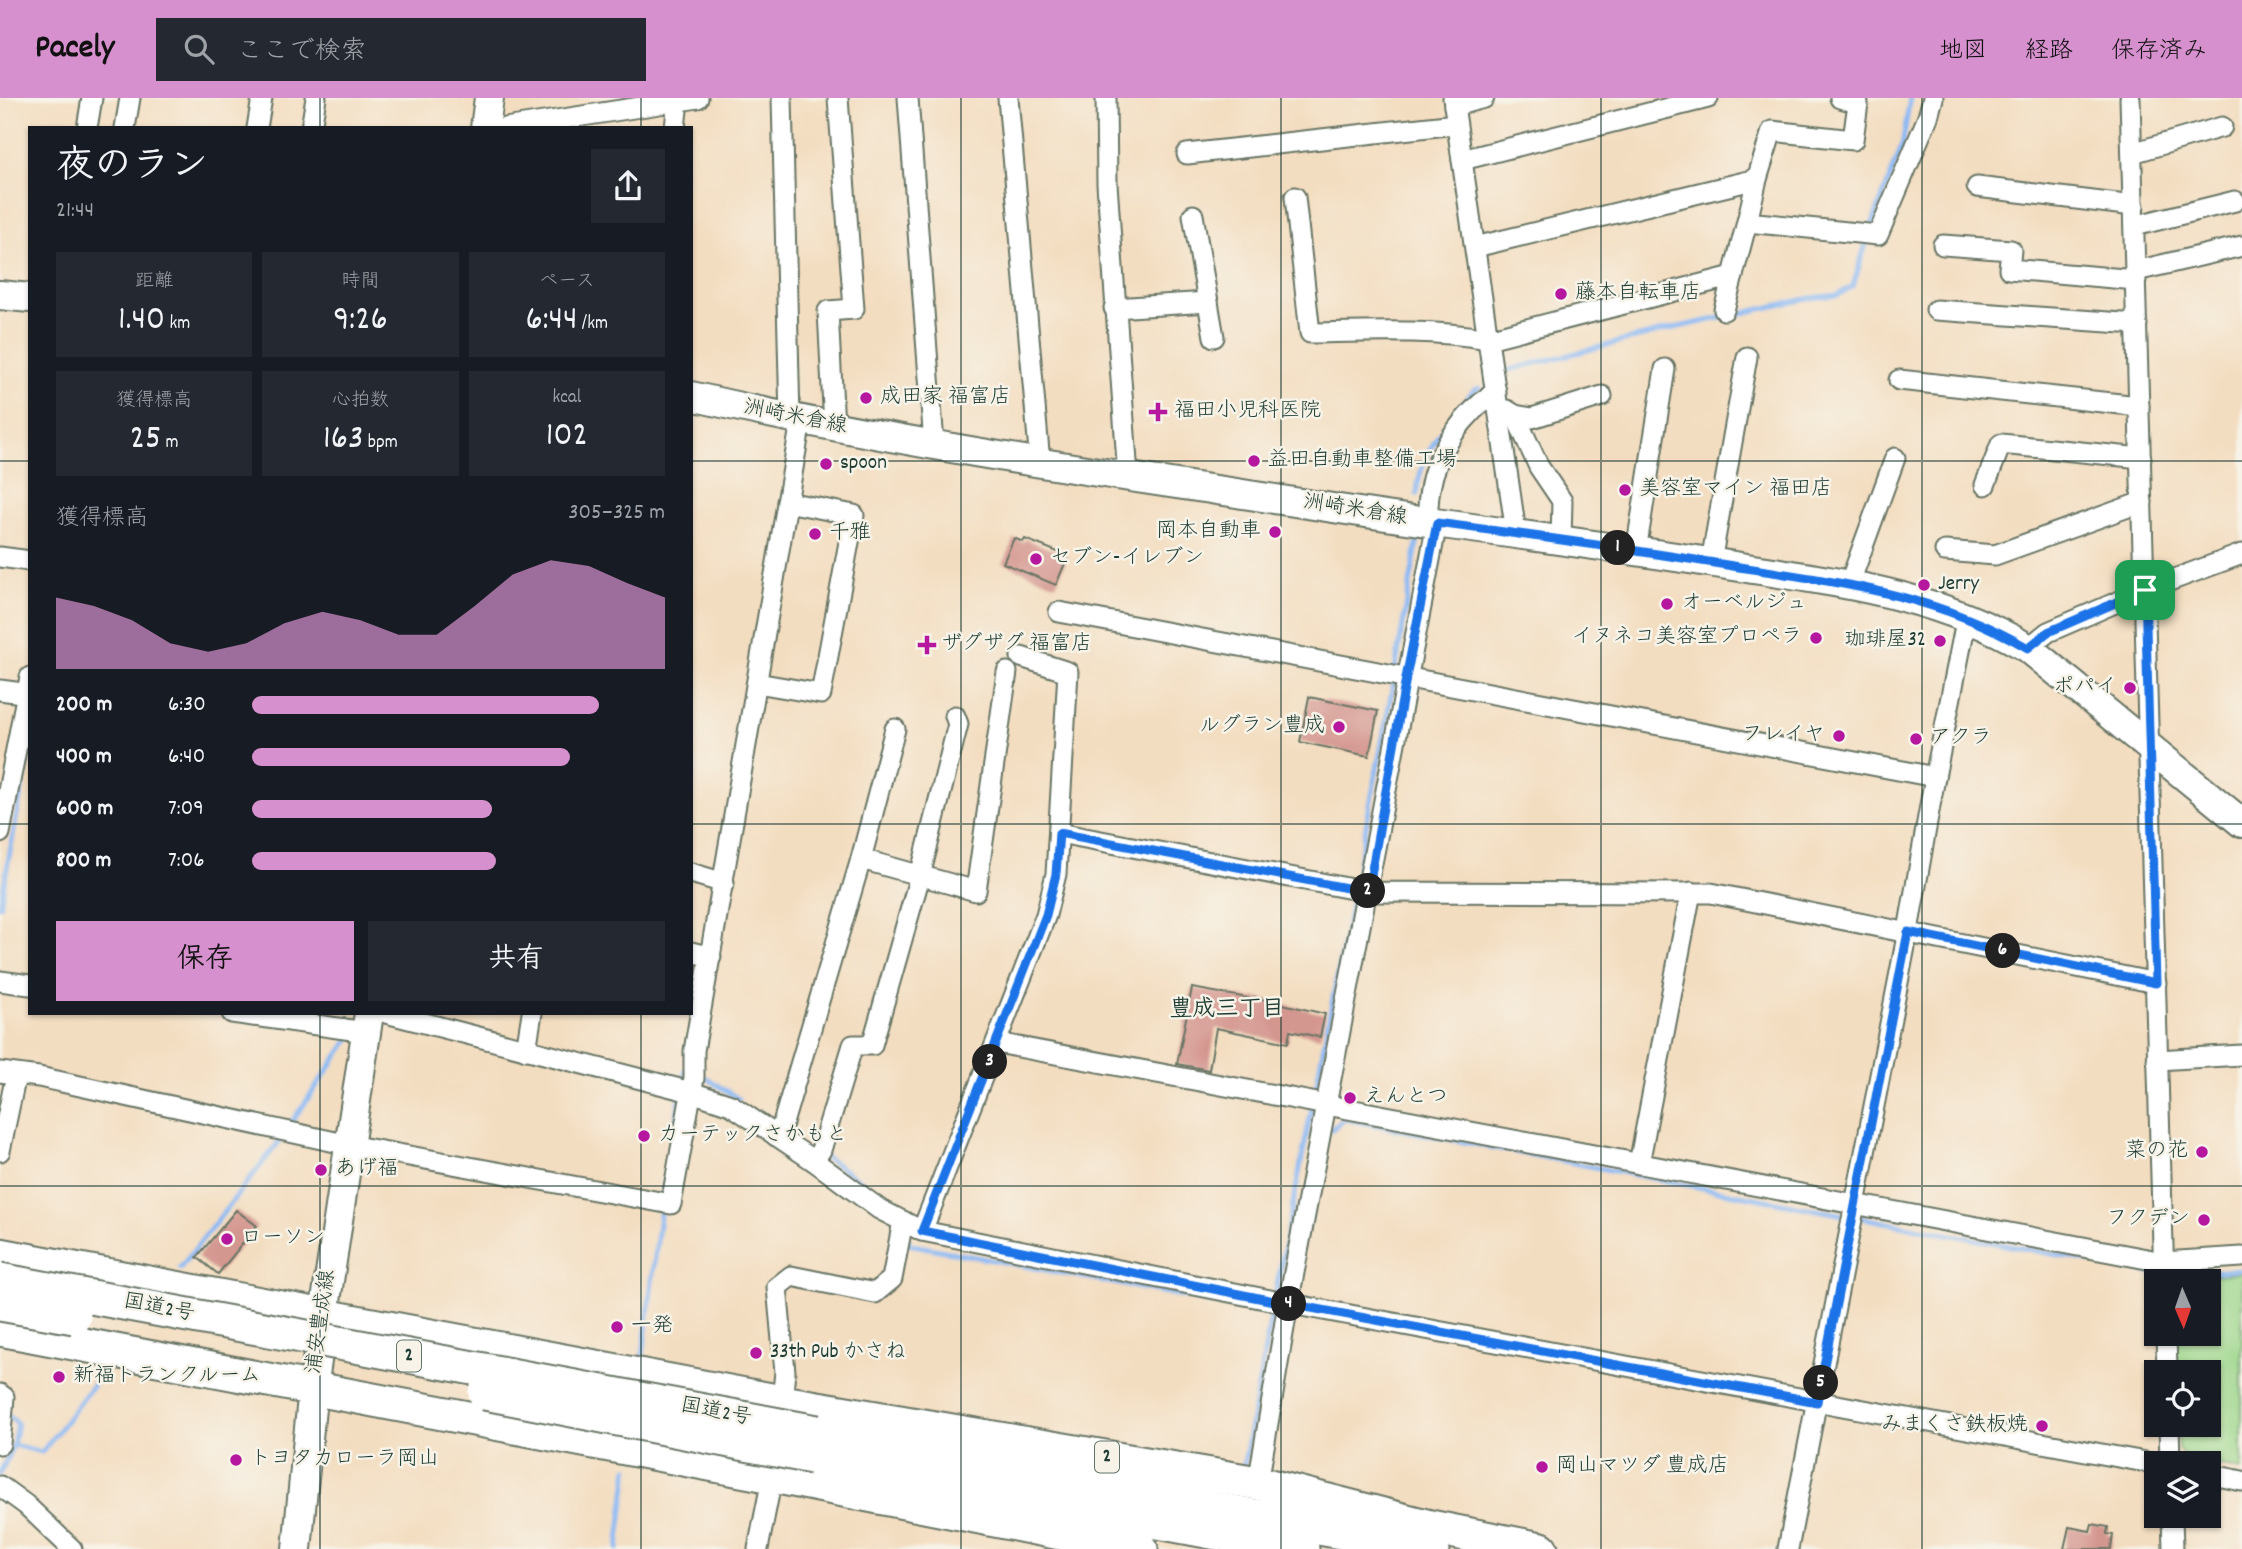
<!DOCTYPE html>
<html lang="ja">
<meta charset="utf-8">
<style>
:root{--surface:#171b24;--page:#242831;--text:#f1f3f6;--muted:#9ea1a6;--accent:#d690ce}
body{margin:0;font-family:Dekko,"Klee One",sans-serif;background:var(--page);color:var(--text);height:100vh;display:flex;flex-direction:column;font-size:26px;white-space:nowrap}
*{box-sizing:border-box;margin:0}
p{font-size:23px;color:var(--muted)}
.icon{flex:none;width:38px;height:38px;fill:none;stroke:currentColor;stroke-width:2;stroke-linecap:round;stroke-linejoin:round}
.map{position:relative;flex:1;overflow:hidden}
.details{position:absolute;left:28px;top:28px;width:665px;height:889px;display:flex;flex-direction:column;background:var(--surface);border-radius:0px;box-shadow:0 2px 5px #0004}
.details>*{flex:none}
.needle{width:46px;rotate:178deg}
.tools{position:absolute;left:2144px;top:1171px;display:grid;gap:14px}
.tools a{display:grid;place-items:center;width:77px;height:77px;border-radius:0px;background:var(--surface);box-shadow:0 2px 5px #0004;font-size:35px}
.pin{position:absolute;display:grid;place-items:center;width:60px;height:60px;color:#fff;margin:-30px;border-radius:14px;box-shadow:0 4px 10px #0006}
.km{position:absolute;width:35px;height:35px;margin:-18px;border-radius:50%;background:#222;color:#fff;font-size:19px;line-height:35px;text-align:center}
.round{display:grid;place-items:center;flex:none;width:74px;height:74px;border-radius:0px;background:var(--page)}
.overview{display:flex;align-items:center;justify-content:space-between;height:119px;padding:0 28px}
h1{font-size:38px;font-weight:600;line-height:52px}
.stats{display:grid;grid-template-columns:repeat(3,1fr);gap:10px;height:119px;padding:7px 28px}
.stats div{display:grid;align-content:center;border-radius:0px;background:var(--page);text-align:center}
.stats b{font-size:35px;font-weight:600}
.stats small{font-size:19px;font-weight:400}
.stats p{font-size:19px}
.chart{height:196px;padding:14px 28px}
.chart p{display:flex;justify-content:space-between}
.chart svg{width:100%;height:126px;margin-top:7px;fill:var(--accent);opacity:.7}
.action{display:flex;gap:14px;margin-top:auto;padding:14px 28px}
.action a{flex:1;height:80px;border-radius:0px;background:var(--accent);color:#111;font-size:28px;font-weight:600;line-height:80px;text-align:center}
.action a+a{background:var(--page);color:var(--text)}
ul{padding:0 28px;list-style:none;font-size:23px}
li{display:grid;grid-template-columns:112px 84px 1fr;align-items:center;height:52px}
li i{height:18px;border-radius:9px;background:var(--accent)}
header{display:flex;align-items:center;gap:42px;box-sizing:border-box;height:98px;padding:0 35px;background:var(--accent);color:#111}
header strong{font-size:33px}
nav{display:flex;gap:38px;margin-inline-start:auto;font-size:24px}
.search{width:490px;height:63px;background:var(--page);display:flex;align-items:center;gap:18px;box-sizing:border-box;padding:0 24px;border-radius:0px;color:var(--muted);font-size:26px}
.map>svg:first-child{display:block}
</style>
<header>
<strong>Pacely</strong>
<div class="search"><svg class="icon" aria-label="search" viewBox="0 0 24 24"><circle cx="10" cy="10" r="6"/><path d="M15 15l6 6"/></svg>ここで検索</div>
<nav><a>地図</a><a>経路</a><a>保存済み</a></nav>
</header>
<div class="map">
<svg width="2242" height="1451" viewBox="0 0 2242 1451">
<rect width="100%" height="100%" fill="#f7f3e8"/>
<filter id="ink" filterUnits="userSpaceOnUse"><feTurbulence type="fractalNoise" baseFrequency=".0143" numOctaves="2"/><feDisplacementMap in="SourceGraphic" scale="14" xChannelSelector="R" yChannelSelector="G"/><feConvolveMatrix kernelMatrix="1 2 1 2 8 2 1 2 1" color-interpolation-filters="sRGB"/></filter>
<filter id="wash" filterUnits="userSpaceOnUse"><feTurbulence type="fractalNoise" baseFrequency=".00686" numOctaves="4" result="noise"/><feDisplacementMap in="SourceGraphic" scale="28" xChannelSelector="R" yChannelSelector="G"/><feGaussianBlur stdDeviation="1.57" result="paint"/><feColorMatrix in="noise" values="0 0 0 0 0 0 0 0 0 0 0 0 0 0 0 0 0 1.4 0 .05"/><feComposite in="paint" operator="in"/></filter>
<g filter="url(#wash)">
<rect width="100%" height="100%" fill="#f3ddc0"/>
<path fill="#9bd68a" stroke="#5d8a5f" stroke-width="2" d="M2242 1175V1372L2186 1361 2179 1352 2178 1327 2208 1326V1274H2176L2175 1236H2208V1183H2173V1180Z"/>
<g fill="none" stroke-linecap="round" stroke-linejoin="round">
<g stroke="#89b8f4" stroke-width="5">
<path d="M1872 127 1902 48 1910 0"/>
<path d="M1509 272 1679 229 1811 200 1838 197 1853 188 1868 139"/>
<path d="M1417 396C1419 355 1449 322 1474 292L1479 290"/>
<path d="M1395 573 1419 434"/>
<path d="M0 602 10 603"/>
<path d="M1355 786 1394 582"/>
<path d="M0 808 30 646"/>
<path d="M700 976 739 1001"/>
<path d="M1314 999 1353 796"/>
<path d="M291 1025 350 940"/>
<path d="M1325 1029 1332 1031 1344 1021 1849 1118"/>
<path d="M822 1057 913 1118V1121"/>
<path d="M662 1099 685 973H687"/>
<path d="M1858 1119 2158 1176"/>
<path d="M909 1142 908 1146 1272 1215"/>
<path d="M180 1170 282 1040"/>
<path d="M2168 1176 2242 1172"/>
<path d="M1275 1198 1312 1009"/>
<path d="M643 1257 661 1109"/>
<path d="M13 1347 42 1354 105 1271"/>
<path d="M1243 1370 1273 1208"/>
<path d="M0 1376 13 1347 17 1325 7 1317"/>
<path d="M618 1451 628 1370"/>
</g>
</g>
<g id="blocks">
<g fill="#d49790">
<path d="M1014 440 1023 444 1025 441 1068 458 1056 487 1003 465Z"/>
<path d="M1309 599 1378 613 1369 658 1300 644Z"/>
<path d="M1192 890 1253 901 1254 899 1325 916 1320 939 1290 933 1288 945 1216 930 1209 972 1177 966Z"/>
<path d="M236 1112 257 1128 218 1176 197 1159Z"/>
<path d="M2092 1426 2108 1429 2107 1436 2113 1437 2111 1451H2064L2069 1429 2090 1433Z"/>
</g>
</g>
</g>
<g filter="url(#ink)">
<use href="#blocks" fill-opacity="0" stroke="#697565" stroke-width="2"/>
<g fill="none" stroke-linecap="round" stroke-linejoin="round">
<defs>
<g id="minor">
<path d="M782 0 790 321"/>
<path d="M908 0 934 346"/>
<path d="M1008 0 1040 365"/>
<path d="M1106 0 1107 86 1128 378"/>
<path d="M1453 0 1516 435"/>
<path d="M2130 0 2164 1183"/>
<path d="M1454 8 1484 0"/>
<path d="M87 30 92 0"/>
<path d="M125 30 130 0"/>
<path d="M257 30 262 0"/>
<path d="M311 30 316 0"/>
<path d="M505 30 698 0"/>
<path d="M675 30 678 3"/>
<path d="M2132 55 2222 29"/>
<path d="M1187 56 1456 26"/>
<path d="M1462 62 1708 0"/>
<path d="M1757 81 1772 33 1853 42 1858 5 1840 0"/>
<path d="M1977 89 2134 108"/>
<path d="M1295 99 1310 235C1370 234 1429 231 1488 241L1733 178"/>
<path d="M1193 117 1214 239"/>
<path d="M2134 128 2235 103"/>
<path d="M1943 147 2011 152 2009 171 2136 182"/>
<path d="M1475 149 1757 81 1747 124 1878 137 1928 19 1933 0"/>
<path d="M2136 173 2242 148"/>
<path d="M1114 210 1208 204"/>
<path d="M1724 212 1747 124"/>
<path d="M1936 212 2137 226"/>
<path d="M1899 282 2139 308"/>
<path d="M1507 312 1515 317 1532 320 1602 298"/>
<path d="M1515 317 1539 369 1562 403 1561 442"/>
<path d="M834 329 828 213 854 211 838 0"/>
<path d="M1985 387 2001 346 2141 360"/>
<path d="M1427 424C1428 413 1428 401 1430 391 1436 352 1465 315 1496 293"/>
<path d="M1636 453 1665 271"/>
<path d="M1945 453 1995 457 2142 404"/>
<path d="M0 459 30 463"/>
<path d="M1711 464 1747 259"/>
<path d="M1849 487 1895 360"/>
<path d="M1059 514 1935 679"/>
<path d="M2028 550 2048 534 2145 492 2242 456"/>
<path d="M757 585 821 596 854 417 787 404"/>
<path d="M0 592 30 596"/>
<path d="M0 735 30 579"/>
<path d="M1059 735 1368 794 1711 795 2156 885"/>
<path d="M861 761 976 793 1007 574"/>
<path d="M691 775 724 785"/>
<path d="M691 854 711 859"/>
<path d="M0 883 30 887"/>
<path d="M232 915 366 934"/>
<path d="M386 915 691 994 731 1007 814 1063 879 1111 922 1133 1280 1204 2156 1366"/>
<path d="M997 945 2163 1164 2242 1159"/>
<path d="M526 952 532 915"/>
<path d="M2157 962 2242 957"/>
<path d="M0 974 39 979 349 1047 671 1106 694 980V953L801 323"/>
<path d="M776 1038 783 1025 861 761 895 631"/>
<path d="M0 1053 16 977"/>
<path d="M814 1063 821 1052 853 947H872L920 778 958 626 955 618"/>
<path d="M1639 1066 1691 794"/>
<path d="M922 1133 1046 817 1056 776 1068 574 1021 559"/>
<path d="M2166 1236 2167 1274"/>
<path d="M0 1296 4 1299 0 1346"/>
<path d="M781 1312 785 1274 777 1189 791 1178 875 1195 892 1181 903 1123"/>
<path d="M2169 1326 2170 1365"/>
<path d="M2208 1376 2242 1383"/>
<path d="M1258 1385 1288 1206 1437 425"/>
<path d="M0 1388 26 1407 72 1451"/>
<path d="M2172 1418 2173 1451"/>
<path d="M758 1451 774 1370"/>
<path d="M1788 1451 1908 833 1935 679 1967 518"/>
</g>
<g id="secondary">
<path d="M485 30 489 0"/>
<path d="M0 197 30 200"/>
<path d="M691 298C856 336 1023 363 1190 388 1272 400 1353 414 1435 425 1539 439 1643 453 1747 470 1848 486 1938 497 2028 550L2242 725"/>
<path d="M297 1451 313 1290 369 915"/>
</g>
<g id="trunk">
<path d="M0 1157 782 1304 1258 1385 1430 1429 1541 1451"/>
<path d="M0 1231 773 1378 1141 1451"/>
<path d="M817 1334 954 1362 1432 1451"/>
<path d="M812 1359 1302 1451"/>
</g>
</defs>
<use href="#minor" stroke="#697565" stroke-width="23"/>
<use href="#secondary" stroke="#697565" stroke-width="32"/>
<use href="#trunk" stroke="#697565" stroke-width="37"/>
<use href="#minor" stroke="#fff" stroke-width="19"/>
<use href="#secondary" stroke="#fff" stroke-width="28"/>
<use href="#trunk" stroke="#fff" stroke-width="33"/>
<defs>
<g id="trunk-bridge">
<path d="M0 1182 817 1334"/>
<path d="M0 1206 74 1219"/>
<path d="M485 1295 812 1359"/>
</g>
</defs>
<use href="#trunk-bridge" stroke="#697565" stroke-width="37" stroke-linecap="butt"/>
<use href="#trunk-bridge" stroke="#fff" stroke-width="33"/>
</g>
</g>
<g fill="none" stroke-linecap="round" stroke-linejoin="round" filter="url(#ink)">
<defs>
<path id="route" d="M1437 425C1536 438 1635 452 1733 468 1837 484 1936 496 2028 550L2048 534 2145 492 2156 885 1908 834 1817 1304 1279 1204 922 1133 1046 817 1056 776 1059 735 1368 794 1406 580Z"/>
</defs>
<use href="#route" stroke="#fff" stroke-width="14"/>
<use href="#route" stroke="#1a73e8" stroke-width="9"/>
</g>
<path fill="none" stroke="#1f3d34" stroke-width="2" stroke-opacity="0.55" d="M320 0V30M641 0V30M961 0V1451M1281 0V1451M1601 0V1451M1922 0V1451M0 363H30M691 363H2242M0 726H30M691 726H2242M320 915V1451M641 915V1451M0 1088H2242"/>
<g fill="#b5179e" stroke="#f7f3e8" stroke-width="2.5">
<circle cx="1561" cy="196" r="7"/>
<circle cx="866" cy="300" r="7"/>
<path d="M1154.5 303.5h7v7h7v7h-7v7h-7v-7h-7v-7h7z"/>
<circle cx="1254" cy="363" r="7"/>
<circle cx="826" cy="366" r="7"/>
<circle cx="1625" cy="392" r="7"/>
<circle cx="1275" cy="434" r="7"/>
<circle cx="815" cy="436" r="7"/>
<circle cx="1036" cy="461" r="7"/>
<circle cx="1924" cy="487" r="7"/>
<circle cx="1667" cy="506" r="7"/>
<circle cx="1816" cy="540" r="7"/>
<circle cx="1940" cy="543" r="7"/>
<path d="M923.5 536.5h7v7h7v7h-7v7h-7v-7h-7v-7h7z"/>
<circle cx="2130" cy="590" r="7"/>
<circle cx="1339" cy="629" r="7"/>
<circle cx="1839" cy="638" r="7"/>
<circle cx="1916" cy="641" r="7"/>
<circle cx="1350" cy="1000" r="7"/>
<circle cx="644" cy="1038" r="7"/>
<circle cx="2202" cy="1054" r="7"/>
<circle cx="321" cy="1072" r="7"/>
<circle cx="2204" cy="1122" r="7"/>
<circle cx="227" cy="1141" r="7"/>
<circle cx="617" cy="1229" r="7"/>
<circle cx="756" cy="1255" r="7"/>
<circle cx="59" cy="1279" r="7"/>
<circle cx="2042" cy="1328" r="7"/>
<circle cx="236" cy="1362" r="7"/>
<circle cx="1542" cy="1369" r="7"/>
</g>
<g text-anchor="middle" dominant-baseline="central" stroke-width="5" stroke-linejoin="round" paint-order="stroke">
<g fill="#f7f3e8" stroke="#60746a" stroke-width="2">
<rect x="397" y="1242.5" width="24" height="31" rx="5"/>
<rect x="1095" y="1343.5" width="24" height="31" rx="5"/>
</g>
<g font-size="19" font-weight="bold" fill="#1f3d34">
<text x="409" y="1258">2</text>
<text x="1107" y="1359">2</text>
</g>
<g font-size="21" fill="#1f3d34" stroke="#f7f3e8" text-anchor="start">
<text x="1575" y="196">藤本自転車店</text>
<text x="880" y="300">成田家 福富店</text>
<text x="1174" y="314">福田小児科医院</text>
<text x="1268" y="363">益田自動車整備工場</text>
<text x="840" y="366">spoon</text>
<text x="1639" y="392">美容室マイン 福田店</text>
<text x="1261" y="434" text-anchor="end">岡本自動車</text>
<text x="829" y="436">千雅</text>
<text x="1050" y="461">セブン-イレブン</text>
<text x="1938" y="487">Jerry</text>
<text x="1681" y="506">オーベルジュ</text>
<text x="1802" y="540" text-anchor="end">イヌネコ美容室プロペラ</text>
<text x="1926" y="543" text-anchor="end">珈琲屋32</text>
<text x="941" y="547">ザグザグ 福富店</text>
<text x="2116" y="590" text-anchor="end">ポパイ</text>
<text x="1325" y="629" text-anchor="end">ルグラン豊成</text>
<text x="1825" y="638" text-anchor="end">フレイヤ</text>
<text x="1930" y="641">アクラ</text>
<text x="1364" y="1000">えんとつ</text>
<text x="658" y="1038">カーテックさかもと</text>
<text x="2188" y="1054" text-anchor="end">菜の花</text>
<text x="335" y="1072">あげ福</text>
<text x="2190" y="1122" text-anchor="end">フクデン</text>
<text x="241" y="1141">ローソン</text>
<text x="631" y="1229">一発</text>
<text x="770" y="1255">33th Pub かさね</text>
<text x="73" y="1279">新福トランクルーム</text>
<text x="2028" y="1328" text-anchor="end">みまくさ鉄板焼</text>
<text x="250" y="1362">トヨタカローラ岡山</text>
<text x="1556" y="1369">岡山マツダ 豊成店</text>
</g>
<g font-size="21" fill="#1f3d34" stroke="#f7f3e8">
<text transform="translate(795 320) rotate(11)">洲崎米倉線</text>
<text transform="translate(1355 413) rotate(9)">洲崎米倉線</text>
<text transform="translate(159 1211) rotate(11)">国道2号</text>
<text transform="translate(322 1224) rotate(-82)">浦安豊成線</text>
<text transform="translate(716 1315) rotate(11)">国道2号</text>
</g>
<g font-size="23" font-weight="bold" fill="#1f3d34" stroke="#f7f3e8">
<text x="1227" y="912">豊成三丁目</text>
</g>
</g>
</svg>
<div class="tools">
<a><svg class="needle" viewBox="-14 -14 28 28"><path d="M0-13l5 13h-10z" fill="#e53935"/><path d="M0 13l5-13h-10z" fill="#9ea1a6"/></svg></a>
<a><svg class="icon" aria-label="locate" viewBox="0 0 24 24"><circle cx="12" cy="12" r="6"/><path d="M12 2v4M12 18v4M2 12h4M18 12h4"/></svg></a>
<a><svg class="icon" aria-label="layers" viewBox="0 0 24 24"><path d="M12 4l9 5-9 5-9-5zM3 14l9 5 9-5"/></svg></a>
</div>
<div class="pin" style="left:2145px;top:492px;background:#1e9e55"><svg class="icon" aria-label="arrive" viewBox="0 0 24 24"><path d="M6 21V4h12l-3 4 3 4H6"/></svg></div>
<b class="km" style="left:1618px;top:450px">1</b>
<b class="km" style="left:1368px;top:793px">2</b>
<b class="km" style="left:990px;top:964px">3</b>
<b class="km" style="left:1289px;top:1206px">4</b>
<b class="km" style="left:1821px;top:1285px">5</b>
<b class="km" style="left:2003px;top:853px">6</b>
<section class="details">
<div class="overview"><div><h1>夜のラン</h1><p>21:44</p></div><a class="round"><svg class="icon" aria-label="share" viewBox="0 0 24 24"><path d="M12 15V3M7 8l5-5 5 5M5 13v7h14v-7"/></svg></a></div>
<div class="stats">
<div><p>距離</p><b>1.40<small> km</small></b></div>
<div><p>時間</p><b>9:26</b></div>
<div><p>ペース</p><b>6:44<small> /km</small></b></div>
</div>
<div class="stats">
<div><p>獲得標高</p><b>25<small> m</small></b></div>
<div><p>心拍数</p><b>163<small> bpm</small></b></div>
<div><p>kcal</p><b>102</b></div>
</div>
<div class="chart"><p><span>獲得標高</span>305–325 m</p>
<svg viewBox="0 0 160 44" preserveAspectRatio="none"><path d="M0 44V19L10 22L20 27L30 35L40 38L50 35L60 28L70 24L80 27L90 32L100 32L110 22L120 11L130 6L140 8L150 14L160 19V44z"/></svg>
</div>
<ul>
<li><b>200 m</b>6:30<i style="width:84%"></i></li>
<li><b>400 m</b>6:40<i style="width:77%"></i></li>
<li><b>600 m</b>7:09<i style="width:58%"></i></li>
<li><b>800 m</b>7:06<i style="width:59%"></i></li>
</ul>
<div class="action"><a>保存</a><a>共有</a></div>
</section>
</div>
